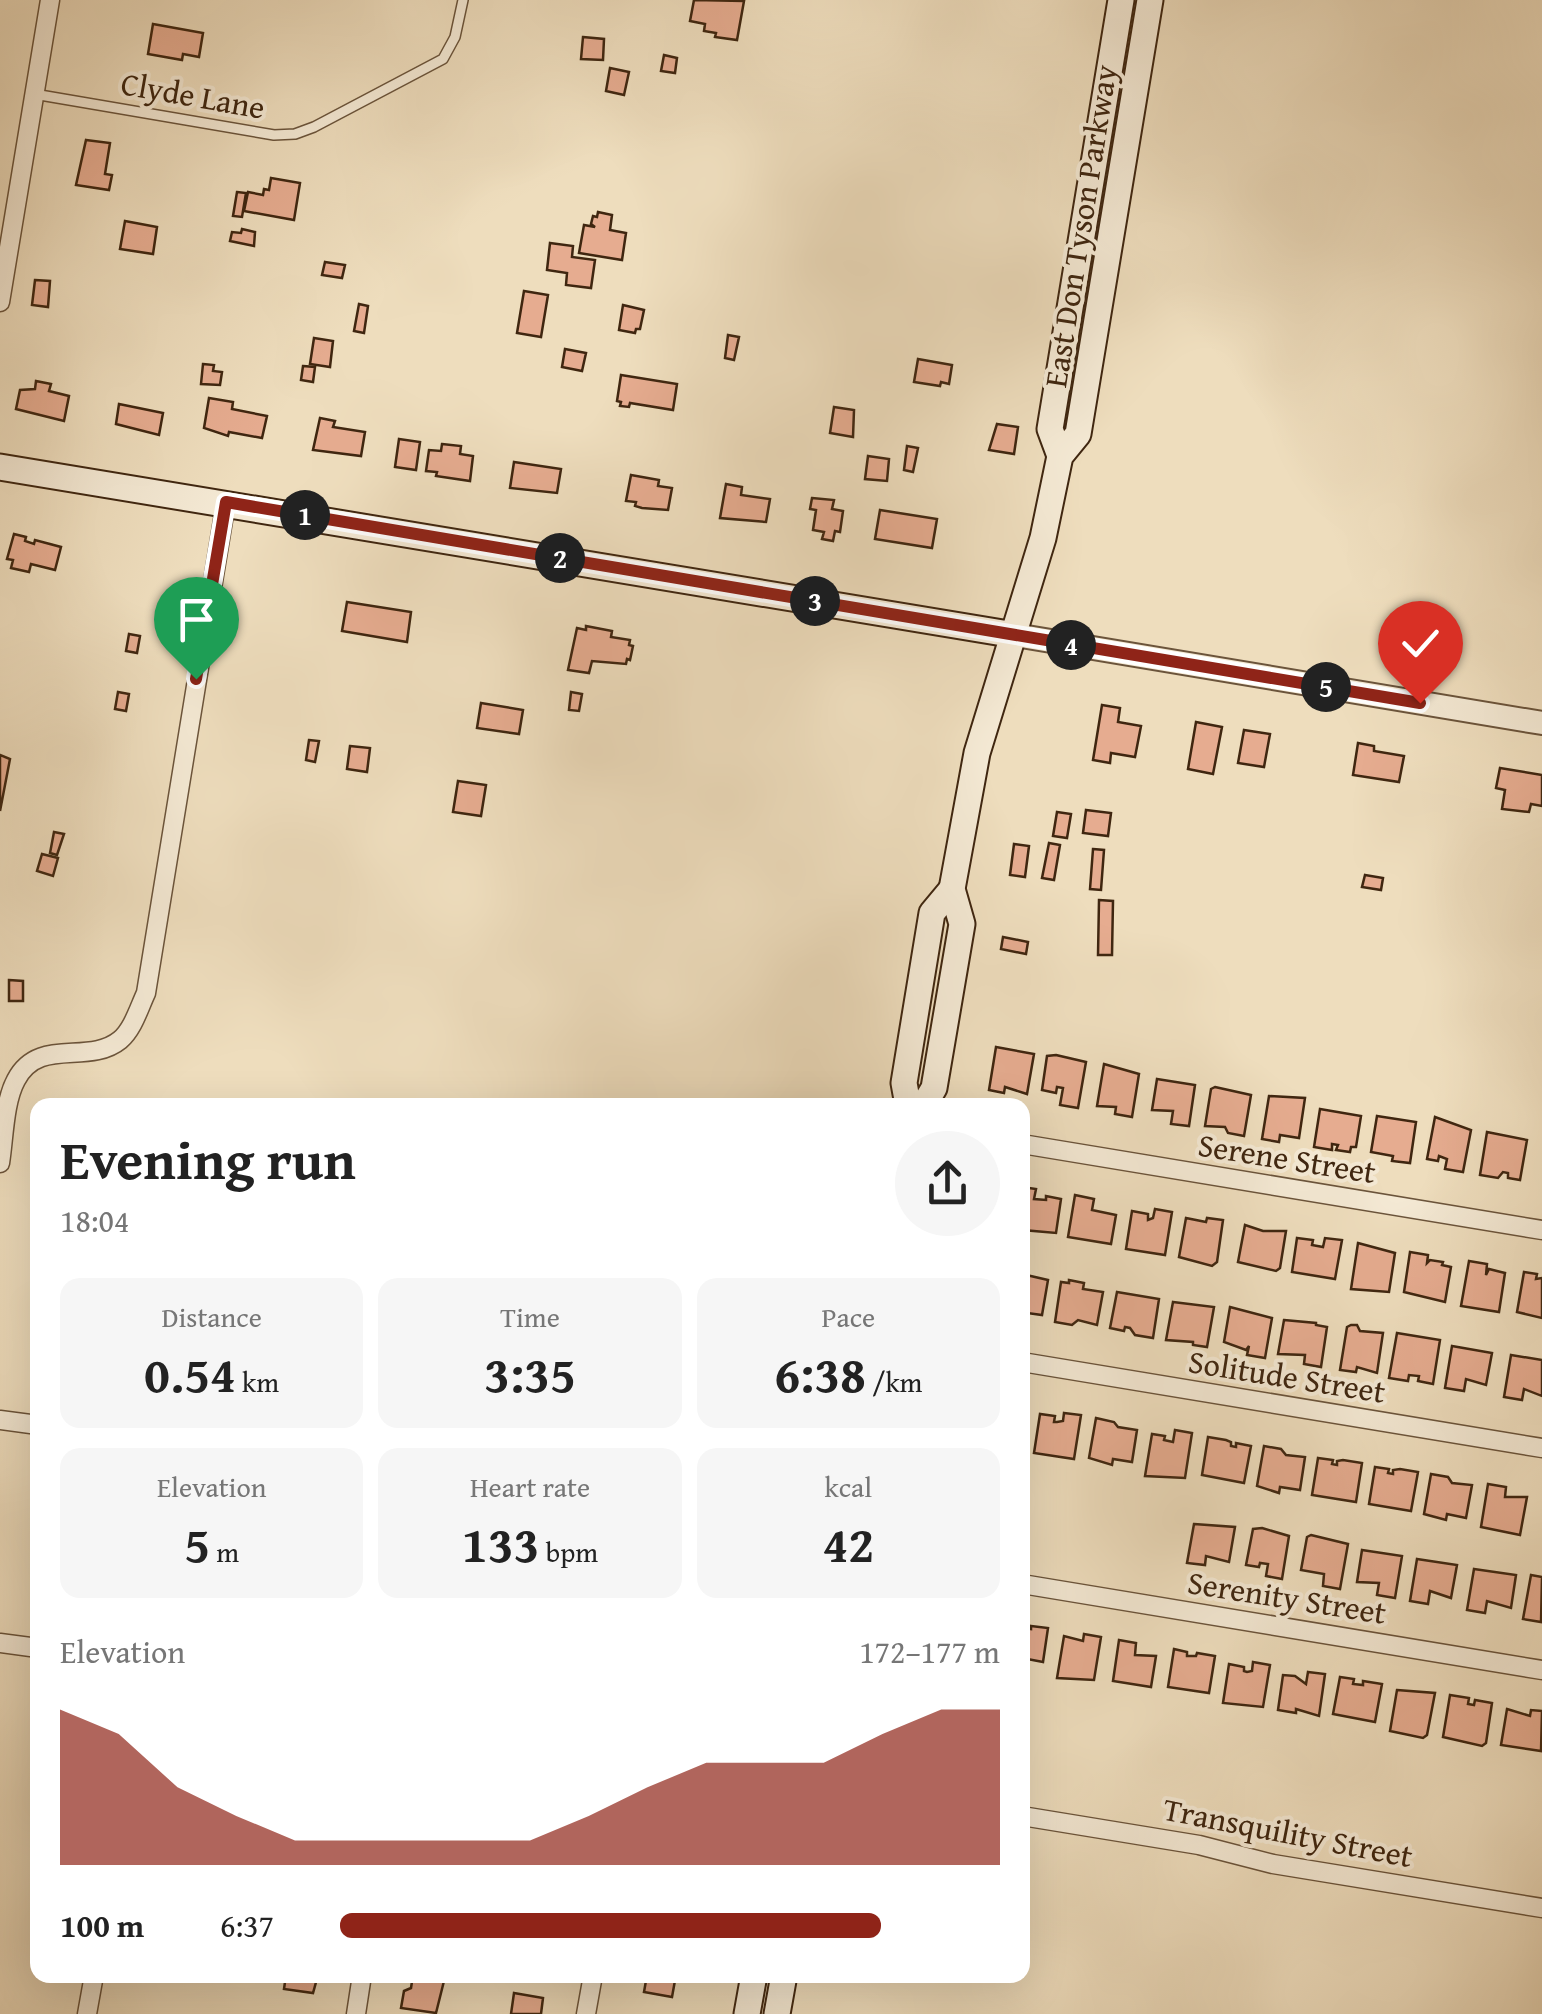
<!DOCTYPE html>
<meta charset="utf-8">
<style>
:root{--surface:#fff;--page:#f6f6f6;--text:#222;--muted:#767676;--accent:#8f2418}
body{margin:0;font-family:"Gentium Book Plus",serif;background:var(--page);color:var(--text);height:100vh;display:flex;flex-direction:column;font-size:38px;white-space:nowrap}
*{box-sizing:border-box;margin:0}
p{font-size:32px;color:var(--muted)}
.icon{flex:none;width:55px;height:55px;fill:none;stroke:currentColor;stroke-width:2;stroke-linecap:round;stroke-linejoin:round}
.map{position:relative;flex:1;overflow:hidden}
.sheet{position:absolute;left:30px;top:1098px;width:1000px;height:885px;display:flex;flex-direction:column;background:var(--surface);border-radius:20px;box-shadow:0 10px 40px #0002}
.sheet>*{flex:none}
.pin{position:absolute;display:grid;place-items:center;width:85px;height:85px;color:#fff;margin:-102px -42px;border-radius:50% 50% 50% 0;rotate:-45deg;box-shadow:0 0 10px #0007}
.pin .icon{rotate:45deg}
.km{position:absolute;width:50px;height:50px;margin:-25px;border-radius:50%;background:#222;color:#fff;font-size:28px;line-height:50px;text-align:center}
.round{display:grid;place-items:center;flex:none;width:105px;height:105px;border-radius:52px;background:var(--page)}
.head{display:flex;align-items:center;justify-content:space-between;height:170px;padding:0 30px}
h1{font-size:55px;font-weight:600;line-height:75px}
.figures{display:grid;grid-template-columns:repeat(3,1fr);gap:15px;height:170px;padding:10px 30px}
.figures div{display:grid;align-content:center;border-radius:20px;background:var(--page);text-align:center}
.figures b{font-size:50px;font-weight:600}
.figures small{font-size:28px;font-weight:400}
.figures p{font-size:28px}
.chart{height:280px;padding:20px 30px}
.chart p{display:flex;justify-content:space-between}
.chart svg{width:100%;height:180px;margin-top:10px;fill:var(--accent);opacity:.7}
ul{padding:0 30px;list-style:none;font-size:32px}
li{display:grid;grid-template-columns:160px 120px 1fr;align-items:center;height:75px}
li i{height:25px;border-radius:12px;background:var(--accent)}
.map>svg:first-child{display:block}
</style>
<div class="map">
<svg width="1542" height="2014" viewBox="0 0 1542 2014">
<rect width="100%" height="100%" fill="#eeddbd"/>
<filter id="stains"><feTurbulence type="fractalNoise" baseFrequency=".002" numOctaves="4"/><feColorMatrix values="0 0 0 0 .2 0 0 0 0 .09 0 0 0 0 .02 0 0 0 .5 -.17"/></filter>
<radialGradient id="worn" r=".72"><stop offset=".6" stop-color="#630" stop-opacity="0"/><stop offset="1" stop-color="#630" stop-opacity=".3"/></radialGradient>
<g fill="#e6ac90" stroke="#3f2610" stroke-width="2.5">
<path d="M694 0 744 1 737 40 715 37 716 33 704 31 705 24 690 21Z"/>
<path d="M153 24 203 33 199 57 183 54 182 60 148 54Z"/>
<path d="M583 37 604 39 603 60 581 59Z"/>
<path d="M664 55 677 58 675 73 661 71Z"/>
<path d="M610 68 629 72 624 95 606 91Z"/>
<path d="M86 140 110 143 105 174 112 175 109 190 76 185Z"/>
<path d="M271 178 300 183 294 220 244 211 248 192 263 195 264 189 269 190Z"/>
<path d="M237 192 246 193 242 217 233 216Z"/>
<path d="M598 212 612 215 610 230 626 233 622 260 579 253 584 225 595 227 591 224 593 216 597 217Z"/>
<path d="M125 221 157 227 153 254 120 249Z"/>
<path d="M242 229 255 232 254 246 230 241 232 232 241 233Z"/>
<path d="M550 243 573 246 572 257 595 260 591 288 566 285 567 273 547 270Z"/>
<path d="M325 262 345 265 342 278 322 275Z"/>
<path d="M35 280 50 281 48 307 32 305Z"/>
<path d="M524 291 548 295 541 337 517 333Z"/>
<path d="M359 304 368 306 364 333 354 331Z"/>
<path d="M623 305 644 310 640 329H636L635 333 619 330Z"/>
<path d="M728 335 739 337 734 360 725 358Z"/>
<path d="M314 338 333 341 330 367 310 364Z"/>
<path d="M565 349 586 353 582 371 562 367Z"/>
<path d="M918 359 952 365 949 384 941 382 940 386 914 382Z"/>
<path d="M203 364 214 365 213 371 222 372 220 385 201 384Z"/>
<path d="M303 366 315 367 313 382 301 380Z"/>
<path d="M621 375 677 384 673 410 630 403 629 407 620 406 621 402 617 401Z"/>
<path d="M36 381 51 384 49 391 69 396 64 421 16 409 20 390 35 389Z"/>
<path d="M209 398 233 402 232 409 267 416 262 438 229 432 228 436 204 428Z"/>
<path d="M119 404 163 413 159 435 116 424Z"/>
<path d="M834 407 854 410 853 437 830 433Z"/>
<path d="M320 418 335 421 333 427 365 432 361 456 313 450Z"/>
<path d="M997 424 1018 427 1014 454 989 450Z"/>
<path d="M399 439 420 442 416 470 395 467Z"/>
<path d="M442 444 461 446 460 454 473 456 470 481 436 476 437 472 426 471 429 450 441 451Z"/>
<path d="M907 446 918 448 913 472 904 470Z"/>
<path d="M868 456 889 459 887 481 865 479Z"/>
<path d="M514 462 561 469 557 493 510 488Z"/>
<path d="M631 475 659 480 658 486 672 488 668 510 642 508 635 506 636 502 626 501Z"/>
<path d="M726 484 742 487 741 495 770 499 766 522 720 518Z"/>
<path d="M812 498 834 500 832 509 843 511 840 532 835 531 833 541 822 539 824 532 813 530 816 510 810 509Z"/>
<path d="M880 510 937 519 932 548 875 539Z"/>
<path d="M14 534 26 537 25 541 34 544 35 540 61 547 55 570 31 564 29 572 11 568 13 560 7 559Z"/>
<path d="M347 602 411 612 407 642 342 631Z"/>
<path d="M586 626 612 631 611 637 630 640 629 645 633 646 630 660 627 659 626 664 592 661 589 673 568 670 577 628 586 630Z"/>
<path d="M129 634 140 636 137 653 126 651Z"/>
<path d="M118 692 129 694 126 711 115 709Z"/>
<path d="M571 692 582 694 579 711 569 710Z"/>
<path d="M481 703 523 710 519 734 477 728Z"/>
<path d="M1102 705 1120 708 1118 722 1141 726 1135 757 1111 753 1110 763 1093 760Z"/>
<path d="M1196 722 1222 727 1213 774 1188 769Z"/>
<path d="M1244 730 1270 734 1264 767 1238 763Z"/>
<path d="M309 740 319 741 315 762 306 760Z"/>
<path d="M1358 743 1374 746V751L1404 756 1399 782 1353 775Z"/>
<path d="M350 746 370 748 367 772 347 769Z"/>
<path d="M0 755 10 759 0 811Z"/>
<path d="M1500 768 1542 775V806L1531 804 1529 812 1502 809 1505 790 1496 788Z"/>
<path d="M458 781 486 785 481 816 453 812Z"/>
<path d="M1086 810 1111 813 1108 836 1083 833Z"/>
<path d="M1057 812 1071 814 1067 838 1053 836Z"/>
<path d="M54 832 64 834 57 855 50 853Z"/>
<path d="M1049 843 1060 845 1054 880 1042 878Z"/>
<path d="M1014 844 1029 846 1025 877 1010 875Z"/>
<path d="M1093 849 1104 850 1101 890 1090 889Z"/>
<path d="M42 854 58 858 53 876 37 871Z"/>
<path d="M1365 875 1383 878 1381 890 1362 887Z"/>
<path d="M1099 900 1113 901 1112 955H1098Z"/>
<path d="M1003 937 1028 942 1026 954 1001 949Z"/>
<path d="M9 980 23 981V1001H9Z"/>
<path d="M996 1047 1034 1054 1027 1094 1005 1087 1004 1093 989 1090Z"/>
<path d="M1056 1055 1086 1062 1078 1108 1060 1105 1063 1088 1057 1087 1056 1093 1042 1090 1047 1056Z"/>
<path d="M1104 1064 1139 1074 1132 1117 1115 1114 1116 1107 1097 1106Z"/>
<path d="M1157 1079 1195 1085 1189 1126 1171 1124 1173 1111 1152 1110Z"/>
<path d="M1215 1087 1251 1095 1244 1136 1228 1133 1225 1127 1205 1126 1211 1089Z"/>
<path d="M1269 1096 1305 1098 1299 1138 1280 1135 1279 1142 1262 1139Z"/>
<path d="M1320 1109 1361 1116 1356 1147H1351L1350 1152 1336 1150 1338 1145 1332 1144V1150L1314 1147Z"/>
<path d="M1377 1116 1416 1122 1410 1163 1392 1161 1393 1156 1371 1152Z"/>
<path d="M1435 1117 1471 1130 1463 1172 1445 1169 1447 1159 1439 1156 1438 1161 1427 1159Z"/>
<path d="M1487 1132 1527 1140 1520 1180 1508 1178V1173L1503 1172 1498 1178 1480 1175Z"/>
<path d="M1022 1187 1036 1189 1034 1199 1046 1200V1196L1061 1199 1056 1233 1023 1230Z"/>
<path d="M1075 1195 1094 1199 1092 1210 1116 1215 1111 1244 1068 1237Z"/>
<path d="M1155 1209 1172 1212 1165 1255 1126 1249 1132 1211 1148 1214V1220L1153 1218Z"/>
<path d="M1186 1218 1206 1222 1207 1218 1223 1220 1217 1262 1212 1266 1179 1257Z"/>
<path d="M1245 1225 1263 1231H1286L1280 1268 1276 1271 1238 1262Z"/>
<path d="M1297 1238 1313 1240 1312 1245 1323 1247 1325 1238 1342 1240 1335 1279 1292 1272Z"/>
<path d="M1358 1243 1395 1253 1389 1292 1351 1289Z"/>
<path d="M1410 1252 1428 1255 1427 1263 1430 1260 1443 1262 1442 1265 1451 1267 1445 1302 1404 1292Z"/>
<path d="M1469 1261 1487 1264 1486 1275 1489 1269 1505 1273 1499 1312 1461 1306Z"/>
<path d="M1524 1272 1537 1274 1536 1279 1542 1278V1318L1517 1312Z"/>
<path d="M1022 1274 1048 1280 1042 1315 1027 1313V1308H1022Z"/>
<path d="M1069 1280 1084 1283 1083 1289 1103 1292 1097 1325 1078 1320 1072 1325 1055 1322 1061 1282 1069 1283Z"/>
<path d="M1117 1292 1159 1299 1153 1338 1135 1335 1130 1328 1125 1327 1124 1331 1110 1328Z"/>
<path d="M1173 1302 1214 1307 1207 1347 1193 1345V1342L1166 1340Z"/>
<path d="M1230 1307 1272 1318 1265 1358 1247 1355 1249 1346 1246 1350 1224 1342Z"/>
<path d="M1284 1320 1316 1323V1325L1327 1327 1321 1367 1304 1364 1305 1355 1278 1354Z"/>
<path d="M1351 1325H1357L1360 1331 1383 1333 1377 1373 1357 1367 1356 1372 1340 1370 1347 1327Z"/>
<path d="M1397 1333 1440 1340 1433 1384 1418 1381 1419 1376 1409 1375 1408 1381 1389 1378Z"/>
<path d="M1452 1346 1492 1353 1486 1385 1466 1379 1464 1391 1445 1388Z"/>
<path d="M1511 1355 1542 1360V1396L1524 1389 1522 1400 1504 1397Z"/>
<path d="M1064 1413 1081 1415 1074 1459 1034 1453 1040 1414 1055 1416 1054 1422H1057L1063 1421Z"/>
<path d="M1096 1418 1114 1422 1118 1427 1137 1430 1132 1462 1113 1459 1112 1465 1089 1458Z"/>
<path d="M1175 1430 1192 1433 1185 1478 1145 1476 1152 1434 1165 1436 1164 1440 1173 1442Z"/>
<path d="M1208 1437 1226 1440 1231 1442V1446L1236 1447V1443L1251 1446 1244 1483 1202 1475Z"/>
<path d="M1264 1446 1281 1449 1286 1455 1305 1457 1300 1490 1280 1487 1279 1493 1257 1486Z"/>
<path d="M1318 1458 1333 1460 1332 1464 1337 1465V1461L1343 1460 1362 1463 1356 1502 1312 1495Z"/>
<path d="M1375 1467 1389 1469 1388 1473 1393 1474V1470L1400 1469 1418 1472 1411 1511 1369 1504Z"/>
<path d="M1431 1474 1448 1477 1452 1483 1472 1485 1466 1518 1447 1514 1446 1520 1424 1514Z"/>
<path d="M1488 1484 1506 1487 1505 1497H1527L1520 1535 1481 1527Z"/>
<path d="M1194 1524 1235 1527 1229 1562 1206 1556 1205 1565 1187 1563Z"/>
<path d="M1262 1528 1289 1536 1282 1579 1266 1576 1268 1564 1260 1563 1259 1567 1246 1565 1253 1529Z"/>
<path d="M1311 1535 1348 1544 1340 1589 1323 1586 1324 1574 1301 1570 1307 1537Z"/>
<path d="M1362 1550 1402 1556 1395 1598 1377 1595 1379 1583 1357 1582Z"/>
<path d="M1417 1559 1457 1565 1451 1598 1430 1591 1428 1604 1410 1601Z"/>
<path d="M1474 1569 1516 1575 1511 1608 1487 1601 1485 1613 1467 1610Z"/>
<path d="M1531 1575 1542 1577 1541 1622 1523 1619Z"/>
<path d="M1031 1626 1048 1628 1043 1662 1022 1658V1628L1031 1629Z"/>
<path d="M1084 1634 1101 1637 1094 1680 1057 1678 1064 1636 1083 1641Z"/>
<path d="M1119 1640 1136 1643 1135 1655 1156 1656 1151 1687 1113 1681Z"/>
<path d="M1174 1649 1187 1652V1656H1196L1197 1653 1215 1656 1209 1693 1168 1687Z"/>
<path d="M1253 1662 1270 1665 1263 1707 1223 1703 1229 1664 1244 1667V1671L1247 1672 1252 1671Z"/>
<path d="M1308 1672 1325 1674 1319 1716 1296 1709V1713L1278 1710 1283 1675 1295 1676 1306 1684Z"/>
<path d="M1340 1677 1354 1679 1353 1684 1363 1685V1681L1382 1684 1375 1722 1333 1714Z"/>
<path d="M1397 1690 1435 1693 1427 1735 1423 1738 1390 1731Z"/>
<path d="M1450 1695 1469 1698 1468 1704 1474 1705 1475 1700 1492 1703 1486 1743 1482 1746 1443 1737Z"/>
<path d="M1507 1709 1530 1716 1531 1710 1542 1711 1541 1751 1501 1745Z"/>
<path d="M286 1975H318L313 1993 284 1989Z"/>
<path d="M413 1975 445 1977 436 2013 401 2008 404 1991 411 1988Z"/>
<path d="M647 1975H676L672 1997 644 1992Z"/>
<path d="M514 1993 543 1998 541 2014H511Z"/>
</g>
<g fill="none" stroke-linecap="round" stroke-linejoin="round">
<defs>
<path id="service" d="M34 94 274 135 295 134 314 127 443 59 455 37 463 0"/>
<g id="minor">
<path d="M0 302 50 0"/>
<path d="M1022 1144 1542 1230"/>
<path d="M0 1163C4 1138 4 1102 16 1080 39 1036 88 1066 120 1040 133 1029 139 1008 146 993L226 502"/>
<path d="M1022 1362 1542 1448"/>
<path d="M0 1420 38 1425"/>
<path d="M1022 1584 1542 1670"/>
<path d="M0 1643 38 1648"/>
<path d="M1022 1816 1199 1845 1273 1864 1542 1908"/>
<path d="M87 2014 94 1975"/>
<path d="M356 2014 362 1975"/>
<path d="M586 2014 593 1975"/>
</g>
<path id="tertiary" d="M1015 635 1542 723"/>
<g id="secondary">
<path d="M1060 456 1050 429 1121 0"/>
<path d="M0 467 1015 635"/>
<path d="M908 1105 904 1083 932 913 952 889"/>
<path d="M924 1105 934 1088 962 924 952 889 977 753 1043 538 1060 456 1078 434 1150 0"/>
<path d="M747 2014 754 1975"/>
<path d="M777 2014 784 1975"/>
</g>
</defs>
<use href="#service" stroke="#6b543b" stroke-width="12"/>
<use href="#minor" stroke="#6b543b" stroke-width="21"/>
<use href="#tertiary" stroke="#6b543b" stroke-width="26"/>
<use href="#secondary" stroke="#3f2610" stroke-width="29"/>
<use href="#service" stroke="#f4e9d4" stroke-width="9"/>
<use href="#minor" stroke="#f4e9d4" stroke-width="18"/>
<use href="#tertiary" stroke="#f4e9d4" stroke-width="22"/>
<use href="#secondary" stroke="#f4e9d4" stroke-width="25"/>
</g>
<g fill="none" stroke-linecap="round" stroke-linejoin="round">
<defs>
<path id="route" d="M196 679 226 502 1420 703"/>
</defs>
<use href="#route" stroke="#fff" stroke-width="20"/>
<use href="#route" stroke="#8f2418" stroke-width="12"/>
</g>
<g text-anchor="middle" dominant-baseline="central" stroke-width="8" stroke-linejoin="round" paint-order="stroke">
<g font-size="32" fill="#3f2610" stroke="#f4e9d4">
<text transform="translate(193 95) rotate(10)">Clyde Lane</text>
<text transform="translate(1080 226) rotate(-81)">East Don Tyson Parkway</text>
<text transform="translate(1287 1158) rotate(9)">Serene Street</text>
<text transform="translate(1287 1376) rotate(9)">Solitude Street</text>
<text transform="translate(1287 1597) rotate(9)">Serenity Street</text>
<text transform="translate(1288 1832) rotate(11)">Transquility Street</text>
</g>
</g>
<rect width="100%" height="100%" filter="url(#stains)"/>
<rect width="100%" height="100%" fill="url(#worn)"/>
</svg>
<div class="pin" style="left:196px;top:679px;background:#1e9e55"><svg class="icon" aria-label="arrive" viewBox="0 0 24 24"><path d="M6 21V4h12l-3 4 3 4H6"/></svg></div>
<div class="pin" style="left:1420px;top:703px;background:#d93025"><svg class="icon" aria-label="check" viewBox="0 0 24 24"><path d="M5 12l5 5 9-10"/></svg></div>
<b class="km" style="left:305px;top:515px">1</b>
<b class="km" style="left:560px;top:558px">2</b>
<b class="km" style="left:815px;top:601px">3</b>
<b class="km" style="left:1071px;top:645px">4</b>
<b class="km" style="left:1326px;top:687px">5</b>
<section class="sheet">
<div class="head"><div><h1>Evening run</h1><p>18:04</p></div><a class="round"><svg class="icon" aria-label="share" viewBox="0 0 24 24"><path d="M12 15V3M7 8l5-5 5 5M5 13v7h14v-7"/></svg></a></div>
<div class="figures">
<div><p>Distance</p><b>0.54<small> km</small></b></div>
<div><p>Time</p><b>3:35</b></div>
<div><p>Pace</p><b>6:38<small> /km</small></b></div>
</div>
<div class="figures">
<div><p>Elevation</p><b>5<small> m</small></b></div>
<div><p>Heart rate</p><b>133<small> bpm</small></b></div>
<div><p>kcal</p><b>42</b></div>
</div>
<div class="chart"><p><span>Elevation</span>172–177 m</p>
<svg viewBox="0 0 160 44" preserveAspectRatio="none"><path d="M0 44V6L10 12L20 25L30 32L40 38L50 38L60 38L70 38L80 38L90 32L100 25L110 19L120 19L130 19L140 12L150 6L160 6V44z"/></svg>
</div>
<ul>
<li><b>100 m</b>6:37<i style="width:82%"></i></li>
</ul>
</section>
</div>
